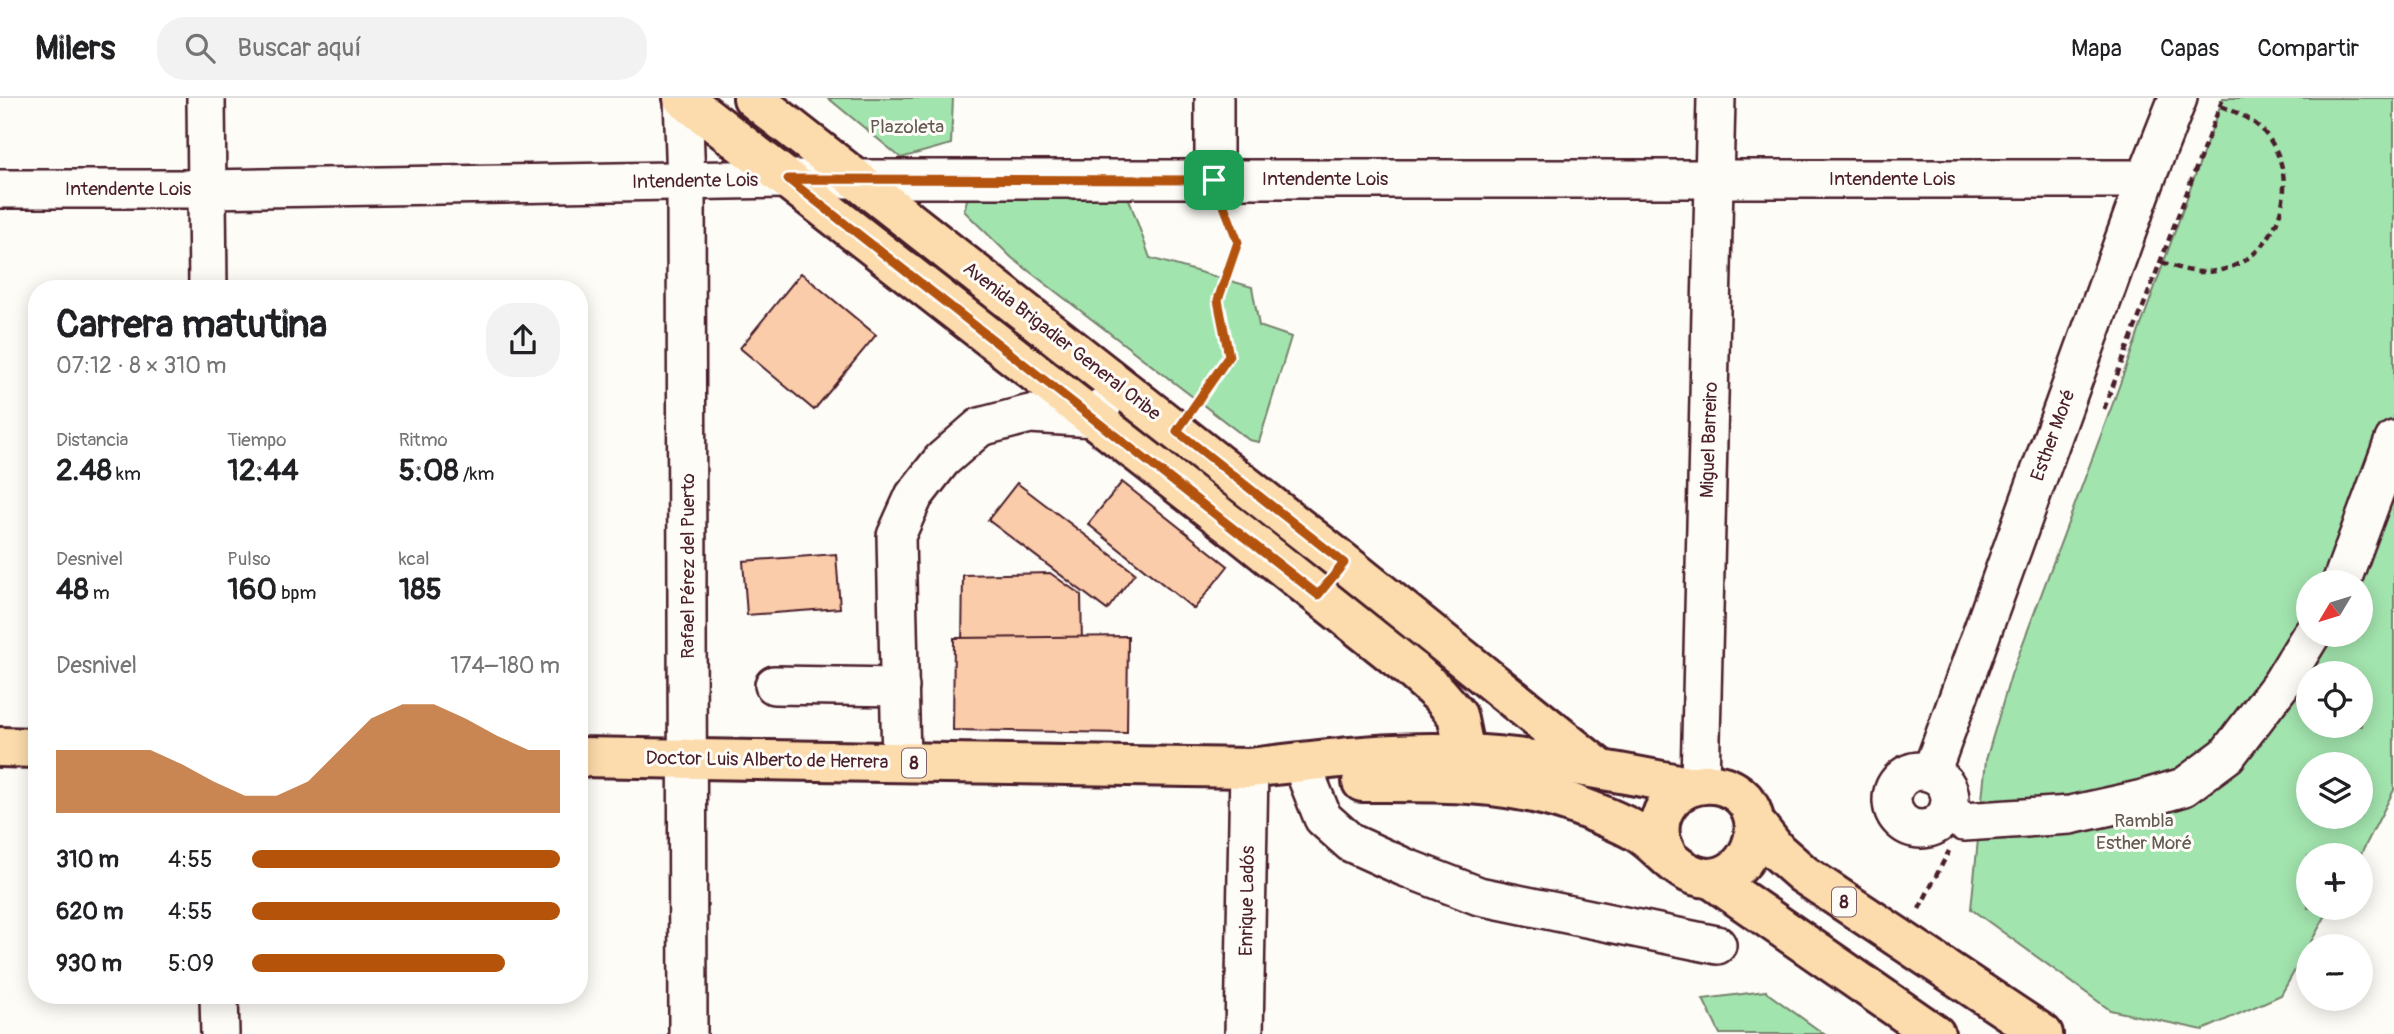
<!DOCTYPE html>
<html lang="es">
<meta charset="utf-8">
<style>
:root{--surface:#fff;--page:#f2f2f2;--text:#202124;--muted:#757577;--line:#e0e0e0;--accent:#b45309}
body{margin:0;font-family:Pangolin,sans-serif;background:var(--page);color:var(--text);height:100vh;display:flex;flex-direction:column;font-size:26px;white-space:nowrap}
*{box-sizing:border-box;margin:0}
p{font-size:23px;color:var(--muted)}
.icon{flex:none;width:38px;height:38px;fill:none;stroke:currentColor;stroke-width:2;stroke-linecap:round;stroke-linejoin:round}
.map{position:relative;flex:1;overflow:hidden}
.details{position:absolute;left:28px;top:182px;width:560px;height:724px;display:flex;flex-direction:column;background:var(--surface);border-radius:28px;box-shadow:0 4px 18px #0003}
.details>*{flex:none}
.needle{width:46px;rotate:232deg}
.tools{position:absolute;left:2296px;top:472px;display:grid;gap:14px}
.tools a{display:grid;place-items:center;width:77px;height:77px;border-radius:50%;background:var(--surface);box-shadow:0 4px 18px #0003;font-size:35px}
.pin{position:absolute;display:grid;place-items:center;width:60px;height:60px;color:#fff;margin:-30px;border-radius:14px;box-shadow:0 4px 10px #0006}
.round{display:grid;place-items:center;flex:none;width:74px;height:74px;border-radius:28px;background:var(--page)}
.overview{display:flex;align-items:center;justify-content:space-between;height:119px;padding:0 28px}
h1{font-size:38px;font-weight:700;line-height:52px}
.figures{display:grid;grid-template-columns:repeat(3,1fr);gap:10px;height:119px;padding:7px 28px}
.figures div{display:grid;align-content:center}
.figures b{font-size:30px;font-weight:700}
.figures small{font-size:19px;font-weight:400}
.figures p{font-size:19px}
.chart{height:196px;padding:14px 28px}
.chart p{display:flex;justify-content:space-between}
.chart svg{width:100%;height:126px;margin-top:7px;fill:var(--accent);opacity:.7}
ul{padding:0 28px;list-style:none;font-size:23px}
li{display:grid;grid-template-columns:112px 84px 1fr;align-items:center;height:52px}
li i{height:18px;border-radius:9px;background:var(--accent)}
header{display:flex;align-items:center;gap:42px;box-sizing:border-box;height:98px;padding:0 35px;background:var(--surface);border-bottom:2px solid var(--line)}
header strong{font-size:33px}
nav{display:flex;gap:38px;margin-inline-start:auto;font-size:24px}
.search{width:490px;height:63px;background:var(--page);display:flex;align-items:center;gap:18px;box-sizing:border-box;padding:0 24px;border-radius:28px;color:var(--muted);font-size:26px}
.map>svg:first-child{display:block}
</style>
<header>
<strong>Milers</strong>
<div class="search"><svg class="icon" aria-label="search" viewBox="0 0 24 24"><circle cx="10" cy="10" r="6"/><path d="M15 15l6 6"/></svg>Buscar aquí</div>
<nav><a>Mapa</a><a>Capas</a><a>Compartir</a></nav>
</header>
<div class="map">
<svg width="2394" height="936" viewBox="0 0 2394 936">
<rect width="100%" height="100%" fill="#fdfcf7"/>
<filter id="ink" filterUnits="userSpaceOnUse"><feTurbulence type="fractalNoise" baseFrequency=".0143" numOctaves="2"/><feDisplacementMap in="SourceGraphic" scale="14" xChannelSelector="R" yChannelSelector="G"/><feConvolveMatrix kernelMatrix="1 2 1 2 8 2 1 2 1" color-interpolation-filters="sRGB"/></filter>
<g filter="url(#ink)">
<g fill="#a2e4ae" stroke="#76826c" stroke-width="2" fill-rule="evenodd">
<path d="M828 0H953L951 46 901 60Z"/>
<path d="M2223 0H2394V692L2360 758H2308V810H2330L2281 897 2203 932 2110 912 1971 811 1986 662 2011 577 2113 305ZM2308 485H2361V537H2308ZM2308 576H2361V628H2308ZM2308 667H2361V719H2308Z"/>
<path d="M1125 90 1150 160 1252 189 1259 228 1291 239 1259 344 1249 342 1012 160 964 113 968 98Z"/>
<path d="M1766 893V894L1824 936H1720L1703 901Z"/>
</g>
<g fill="#facca9" stroke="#4a1f2b" stroke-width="2">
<path d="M801 175 876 237 814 312 740 250Z"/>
<path d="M1122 384 1228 468 1194 511 1088 426Z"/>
<path d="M1017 385 1135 475 1107 512 988 422Z"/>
<path d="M836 456 840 510 747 517 743 463Z"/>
<path d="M1050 475 1081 497 1082 545 962 546 963 477Z"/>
<path d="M1128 538 1127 635 953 632 954 540Z"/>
</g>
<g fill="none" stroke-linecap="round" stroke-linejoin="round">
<defs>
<g id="minor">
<path d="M206 0 208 191"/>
<path d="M683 0 686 83 688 936"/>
<path d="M1214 0V82"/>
<path d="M0 91H207L788 81H2146"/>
<path d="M2341 485 2394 342"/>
<path d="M774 587 900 589"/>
<path d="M901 664 896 438 914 398 942 362 980 329 1030 316 1094 320 1102 309"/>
<circle cx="1921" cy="702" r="29"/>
<path d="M1931 675 2146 81 2178 0"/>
<path d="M1307 680 1323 720 1351 745 1404 769 1479 798 1717 847"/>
<path d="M1700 684 1716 0"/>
<path d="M1948 714 1964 724 2070 717 2143 701 2184 689 2227 657 2281 586 2311 537"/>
<path d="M219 898 220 936"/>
<path d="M1244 936 1249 670"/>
</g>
<g id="major">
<path d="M683 0 1243 437 1411 571 1439 596 1457 617 1471 684"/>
<path d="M753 0 1344 465 1599 670"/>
</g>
<g id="highway">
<path d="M0 649 37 650"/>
<path d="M579 659 1249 670C1319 662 1396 652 1467 656 1541 660 1615 673 1688 688"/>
<path d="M1362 684C1431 684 1500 682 1567 704 1589 712 1614 721 1635 733 1661 747 1677 779 1709 780 1747 780 1769 729 1744 701 1713 668 1654 692 1660 738 1661 745 1665 752 1667 758"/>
<path d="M1755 725 1777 753 1803 776 2043 936"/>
<path d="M1710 780 1935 936"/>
</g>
</defs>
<use href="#minor" stroke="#4a1f2b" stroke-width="42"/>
<use href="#major" stroke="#4a1f2b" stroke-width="44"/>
<use href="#highway" stroke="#4a1f2b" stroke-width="44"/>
<g stroke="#4a1f2b" stroke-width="4.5" stroke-dasharray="7 5" stroke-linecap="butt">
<path d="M2162 164C2175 169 2188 174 2203 174 2278 174 2311 77 2258 28 2246 18 2234 13 2220 8"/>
<path d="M1198 303 1229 258 1218 202 1238 144 1227 115"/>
<path d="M2104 311 2223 0"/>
<path d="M1919 811 1949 753"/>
</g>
<use href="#minor" stroke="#fdfcf7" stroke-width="37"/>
<use href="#major" stroke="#fcdcac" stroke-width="38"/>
<use href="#highway" stroke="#fcdcac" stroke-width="38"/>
</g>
</g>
<g fill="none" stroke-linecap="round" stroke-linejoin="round" filter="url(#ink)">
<defs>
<path id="route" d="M788 81 1214 82 1238 144 1218 202 1229 258 1177 333 1344 465 1318 497Z"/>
</defs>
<use href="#route" stroke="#fff" stroke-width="14"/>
<use href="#route" stroke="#b45309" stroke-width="9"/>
</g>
<g text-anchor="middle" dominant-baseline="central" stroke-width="6" stroke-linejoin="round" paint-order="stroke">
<g fill="#fdfcf7" stroke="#806168" stroke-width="2">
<rect x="902" y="650.5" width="24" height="29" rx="5"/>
<rect x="1832" y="789.5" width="24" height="29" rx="5"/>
</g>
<g font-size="18" font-weight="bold" fill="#4a1f2b">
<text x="914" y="665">8</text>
<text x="1844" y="804">8</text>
</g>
<g font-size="19" fill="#645a52" stroke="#fdfcf7">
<text x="907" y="29">Plazoleta</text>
<text x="2144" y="723">Rambla<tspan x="2144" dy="22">Esther Moré</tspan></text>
</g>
<g font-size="19" fill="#4a1f2b" stroke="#fdfcf7">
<text x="1325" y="81">Intendente Lois</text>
<text x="1892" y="81">Intendente Lois</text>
<text transform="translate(695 83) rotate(-1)">Intendente Lois</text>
<text x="128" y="91">Intendente Lois</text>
<text transform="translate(1062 243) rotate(38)">Avenida Brigadier General Oribe</text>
<text transform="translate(2053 337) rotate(-70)">Esther Moré</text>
<text transform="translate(1709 342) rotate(-88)">Miguel Barreiro</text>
<text transform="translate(688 468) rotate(-90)">Rafael Pérez del Puerto</text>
<text transform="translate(767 662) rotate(1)">Doctor Luis Alberto de Herrera</text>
<text transform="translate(1247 803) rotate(-89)">Enrique Ladós</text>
</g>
</g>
</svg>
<div class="tools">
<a><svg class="needle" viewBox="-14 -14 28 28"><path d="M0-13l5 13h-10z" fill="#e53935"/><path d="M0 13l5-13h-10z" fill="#757577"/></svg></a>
<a><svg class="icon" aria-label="locate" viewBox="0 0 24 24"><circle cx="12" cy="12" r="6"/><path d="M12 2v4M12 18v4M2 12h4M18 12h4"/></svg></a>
<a><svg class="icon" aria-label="layers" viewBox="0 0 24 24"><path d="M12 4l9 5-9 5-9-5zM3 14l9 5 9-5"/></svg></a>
<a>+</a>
<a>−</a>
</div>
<div class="pin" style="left:1214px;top:82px;background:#1e9e55"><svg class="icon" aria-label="arrive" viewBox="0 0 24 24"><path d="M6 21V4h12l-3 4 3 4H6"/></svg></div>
<section class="details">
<div class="overview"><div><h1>Carrera matutina</h1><p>07:12 · 8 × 310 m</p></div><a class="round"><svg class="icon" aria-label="share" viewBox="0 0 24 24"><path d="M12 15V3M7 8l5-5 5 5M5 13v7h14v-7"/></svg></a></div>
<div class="figures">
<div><p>Distancia</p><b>2.48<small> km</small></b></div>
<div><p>Tiempo</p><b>12:44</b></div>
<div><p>Ritmo</p><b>5:08<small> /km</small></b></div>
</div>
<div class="figures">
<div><p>Desnivel</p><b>48<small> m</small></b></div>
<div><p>Pulso</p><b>160<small> bpm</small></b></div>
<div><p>kcal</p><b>185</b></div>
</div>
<div class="chart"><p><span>Desnivel</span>174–180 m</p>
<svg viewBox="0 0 160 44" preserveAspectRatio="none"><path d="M0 44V22L10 22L20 22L30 22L40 27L50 33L60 38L70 38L80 33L90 22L100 11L110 6L120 6L130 11L140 17L150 22L160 22V44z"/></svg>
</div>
<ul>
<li><b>310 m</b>4:55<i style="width:100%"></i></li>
<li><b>620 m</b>4:55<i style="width:100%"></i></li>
<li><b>930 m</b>5:09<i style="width:82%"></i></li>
</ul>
</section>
</div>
